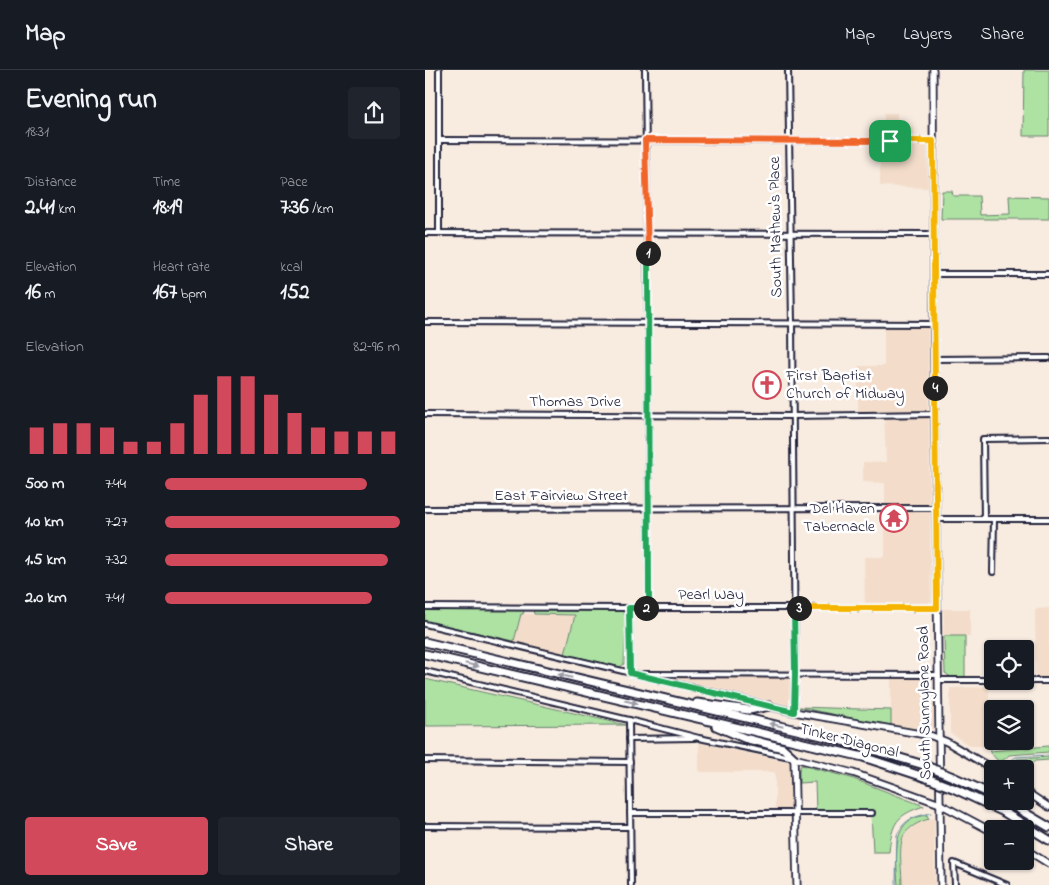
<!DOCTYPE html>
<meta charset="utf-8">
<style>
:root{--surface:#171b24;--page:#20242c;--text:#f1f3f6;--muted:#9ea1a6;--line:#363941;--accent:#d1495b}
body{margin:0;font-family:"Indie Flower",sans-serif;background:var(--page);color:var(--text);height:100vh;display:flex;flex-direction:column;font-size:19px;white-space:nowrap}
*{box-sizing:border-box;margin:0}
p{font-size:16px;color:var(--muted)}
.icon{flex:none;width:28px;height:28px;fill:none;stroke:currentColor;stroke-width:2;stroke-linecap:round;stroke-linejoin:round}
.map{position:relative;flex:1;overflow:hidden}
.side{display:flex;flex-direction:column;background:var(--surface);width:425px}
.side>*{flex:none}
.buttons{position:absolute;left:559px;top:570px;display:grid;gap:10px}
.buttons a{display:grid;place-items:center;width:50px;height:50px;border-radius:5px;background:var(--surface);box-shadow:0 1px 4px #0004;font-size:25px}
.pin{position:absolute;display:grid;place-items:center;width:42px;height:42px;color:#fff;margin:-21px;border-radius:10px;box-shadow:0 2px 8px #0006}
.km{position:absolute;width:25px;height:25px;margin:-12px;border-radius:50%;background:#222;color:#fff;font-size:14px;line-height:25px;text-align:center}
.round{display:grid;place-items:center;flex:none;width:52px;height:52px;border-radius:5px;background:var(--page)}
.summary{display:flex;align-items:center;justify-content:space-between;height:85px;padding:0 25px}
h1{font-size:28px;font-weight:800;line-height:38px}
.metrics{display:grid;grid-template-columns:repeat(3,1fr);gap:8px;height:85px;padding:5px 25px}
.metrics div{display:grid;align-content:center}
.metrics b{font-size:21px;font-weight:800}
.metrics small{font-size:14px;font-weight:400}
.metrics p{font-size:14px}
.chart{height:140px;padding:10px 25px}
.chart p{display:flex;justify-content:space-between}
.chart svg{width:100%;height:90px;margin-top:5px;stroke:var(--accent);stroke-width:6}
.primary-button{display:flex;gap:10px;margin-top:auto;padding:10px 25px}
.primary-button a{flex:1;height:58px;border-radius:5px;background:var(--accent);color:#fff;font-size:20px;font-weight:800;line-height:58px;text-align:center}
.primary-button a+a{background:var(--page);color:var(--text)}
ul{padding:0 25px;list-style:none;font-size:16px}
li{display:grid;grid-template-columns:80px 60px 1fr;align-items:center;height:38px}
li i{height:12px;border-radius:6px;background:var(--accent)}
header{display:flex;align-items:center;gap:30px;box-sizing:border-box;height:70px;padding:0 25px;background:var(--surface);border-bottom:1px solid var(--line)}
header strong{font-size:24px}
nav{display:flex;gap:28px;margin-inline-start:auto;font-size:18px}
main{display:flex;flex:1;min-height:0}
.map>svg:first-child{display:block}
</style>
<header>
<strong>Map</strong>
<nav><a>Map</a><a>Layers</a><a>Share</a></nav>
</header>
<main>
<section class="side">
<div class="summary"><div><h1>Evening run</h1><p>18:31</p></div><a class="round"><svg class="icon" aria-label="share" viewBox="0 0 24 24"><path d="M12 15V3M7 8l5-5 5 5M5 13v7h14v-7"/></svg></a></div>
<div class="metrics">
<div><p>Distance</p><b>2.41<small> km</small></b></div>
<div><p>Time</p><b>18:19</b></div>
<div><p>Pace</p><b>7:36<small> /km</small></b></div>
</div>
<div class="metrics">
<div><p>Elevation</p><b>16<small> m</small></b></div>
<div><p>Heart rate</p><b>167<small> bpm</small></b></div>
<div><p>kcal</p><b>152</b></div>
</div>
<div class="chart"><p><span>Elevation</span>82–96 m</p>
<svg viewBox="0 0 160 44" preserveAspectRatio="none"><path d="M5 44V31M15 44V29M25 44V29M35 44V31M45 44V38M55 44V38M65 44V29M75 44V15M85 44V6M95 44V6M105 44V15M115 44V24M125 44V31M135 44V33M145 44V33M155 44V33"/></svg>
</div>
<ul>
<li><b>500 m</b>7:44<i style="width:86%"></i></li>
<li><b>1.0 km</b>7:27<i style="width:100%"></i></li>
<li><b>1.5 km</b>7:32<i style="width:95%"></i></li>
<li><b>2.0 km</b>7:41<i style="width:88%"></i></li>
</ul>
<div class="primary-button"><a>Save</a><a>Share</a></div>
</section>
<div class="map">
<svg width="624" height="815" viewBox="0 0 624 815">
<rect width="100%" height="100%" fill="#f8ebe0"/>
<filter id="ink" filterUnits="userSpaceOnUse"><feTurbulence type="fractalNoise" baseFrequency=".02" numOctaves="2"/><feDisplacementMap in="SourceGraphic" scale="10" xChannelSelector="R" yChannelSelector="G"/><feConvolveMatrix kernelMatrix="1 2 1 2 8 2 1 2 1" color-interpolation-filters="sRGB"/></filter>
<g filter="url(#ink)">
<g fill="#f3ddca">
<path d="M459 43H472V57H488V65L459 66Z"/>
<path d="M455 73 500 75 502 77 503 118 455 116Z"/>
<path d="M503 256 506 531 502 534 440 536 439 487H460V413L438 412V392H461L459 341H433V296H459V257Z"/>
<path d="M624 538V607H611L610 539Z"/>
<path d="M518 539H545V566H519Z"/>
<path d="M96 544 150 545 140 584 89 571Z"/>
<path d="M466 601 507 602 509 639V656L508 659 503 661 466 655Z"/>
<path d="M239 606H366L367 631 363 636 360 635 239 608Z"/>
<path d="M564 617 563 676H545L525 663V618Z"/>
<path d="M274 673 365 692 366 739H350V702H274Z"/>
<path d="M509 748 510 815H477V769L482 762 496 751Z"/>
</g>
<g fill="#aee2a3" stroke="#68826f">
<path d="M599 0H624V66H598Z"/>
<path d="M517 121H527L528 126H554L555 145 585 144 584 126 624 127V149H516Z"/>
<path d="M0 539 97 540 99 542 98 544H96L89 571 0 551Z"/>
<path d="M108 540H197L201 547 199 594 195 597 140 584 150 545 109 544Z"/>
<path d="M519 566H540V608H527L520 603Z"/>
<path d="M0 609 201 655 0 656Z"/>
<path d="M373 637 466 640V655L464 656Z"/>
<path d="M624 676V682L584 685C580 689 578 691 573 691L564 681Z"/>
<path d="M624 687V690L610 691 603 696 584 698 583 696 592 689Z"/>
<path d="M376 695 426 708 499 736C471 745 467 753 464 782H448L446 741 391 740 390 712 374 713V700Z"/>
<path d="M502 745 504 749C495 751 479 759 477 770 474 781 477 803 477 815H473C472 796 466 760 487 749 491 747 497 746 502 745Z"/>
</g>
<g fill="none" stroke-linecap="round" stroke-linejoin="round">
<g stroke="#5a8a9c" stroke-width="1">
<path d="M578 696 591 687 624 685"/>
<path d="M471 815 472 765C480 748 489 747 506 743"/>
</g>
<defs>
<g id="street">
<path d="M14 0V163"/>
<path d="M220 0 223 253 224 538"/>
<path d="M363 0 367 253 370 605 369 642"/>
<path d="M14 70 508 71"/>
<path d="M0 163 509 164"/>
<path d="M509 204H624"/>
<path d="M0 252 509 254"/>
<path d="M509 289 624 288"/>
<path d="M0 344 367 346 510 344"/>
<path d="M0 439 511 438"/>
<path d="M511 449H624"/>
<path d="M559 449 558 369 624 368"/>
<path d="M568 502 569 449"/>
<path d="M0 537 204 538H512"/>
<path d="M204 538 205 603"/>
<path d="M0 554 341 635"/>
<path d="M0 601 204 650 274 668 365 687"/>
<path d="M219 604 513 605"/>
<path d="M513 610H568"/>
<path d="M600 611H624"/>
<path d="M204 650 206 815"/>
<path d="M204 669 269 668"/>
<path d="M0 690 205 692"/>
<path d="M205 743H447"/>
<path d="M0 756 205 757"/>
<path d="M530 815 529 793 582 815"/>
</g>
<g id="secondary">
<path d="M508 0 509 289 516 815"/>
<path d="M344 636 369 642 507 666 522 672 568 699"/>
<path d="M600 721 624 737"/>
<path d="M600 779 624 794"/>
<path d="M372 815 369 688 428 703 479 721 515 734 568 762"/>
</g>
<g id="highway">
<path d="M0 572 414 670 499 695"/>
<path d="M0 584 438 687 499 707"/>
<path d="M272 633 324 640 344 636"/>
<path d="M291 656 319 668 358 678 369 688"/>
<path d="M528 707 568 725"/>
<path d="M528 718 577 741 624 770"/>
<path d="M580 731 624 757"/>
</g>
</defs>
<use href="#street" stroke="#22223b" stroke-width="8"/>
<use href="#secondary" stroke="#22223b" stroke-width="9"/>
<use href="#highway" stroke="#22223b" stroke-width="11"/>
<use href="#street" stroke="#fff" stroke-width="4"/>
<use href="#secondary" stroke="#fff" stroke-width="5.5"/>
<use href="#highway" stroke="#fff" stroke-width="7"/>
<defs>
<g id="highway-bridge">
<path d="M499 695 528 707"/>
<path d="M499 707 528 718"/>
</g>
</defs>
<use href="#highway-bridge" stroke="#22223b" stroke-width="11" stroke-linecap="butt"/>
<use href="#highway-bridge" stroke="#fff" stroke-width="7"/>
</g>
<defs><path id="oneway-solid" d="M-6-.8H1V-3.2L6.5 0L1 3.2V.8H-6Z" transform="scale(1.25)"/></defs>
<g fill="#9c9ca7">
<use href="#oneway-solid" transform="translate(47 595) rotate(13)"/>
<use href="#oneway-solid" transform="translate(140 606) rotate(-167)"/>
<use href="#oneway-solid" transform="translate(206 632) rotate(13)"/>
<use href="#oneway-solid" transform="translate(351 655) rotate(-167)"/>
</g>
</g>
<g fill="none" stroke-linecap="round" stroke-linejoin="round" filter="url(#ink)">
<defs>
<path id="split-1" d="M223 183 220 70 465 71"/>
<path id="split-2" d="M221 538H224L223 183"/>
<path id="split-3" d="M221 538H204L205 603 369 642 370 604 369 538H374"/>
<path id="split-4" d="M374 538H512L510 318"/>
<path id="split-5" d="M465 71H508L510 318"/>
</defs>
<use href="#split-1" stroke="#fff" stroke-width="10"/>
<use href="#split-2" stroke="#fff" stroke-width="10"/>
<use href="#split-3" stroke="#fff" stroke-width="10"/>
<use href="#split-4" stroke="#fff" stroke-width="10"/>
<use href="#split-5" stroke="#fff" stroke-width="10"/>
<use href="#split-1" stroke="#f0652b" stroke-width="6"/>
<use href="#split-2" stroke="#22a559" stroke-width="6"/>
<use href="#split-3" stroke="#22a559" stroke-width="6"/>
<use href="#split-4" stroke="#f5b400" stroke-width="6"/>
<use href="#split-5" stroke="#f5b400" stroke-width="6"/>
</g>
<defs>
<symbol id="church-ring" viewBox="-11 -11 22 22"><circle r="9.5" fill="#fff" stroke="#d1495b" stroke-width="1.5"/><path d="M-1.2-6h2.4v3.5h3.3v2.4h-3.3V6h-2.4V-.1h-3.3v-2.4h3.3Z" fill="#d1495b"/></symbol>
<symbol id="temple-ring" viewBox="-11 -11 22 22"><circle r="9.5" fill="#fff" stroke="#d1495b" stroke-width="1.5"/><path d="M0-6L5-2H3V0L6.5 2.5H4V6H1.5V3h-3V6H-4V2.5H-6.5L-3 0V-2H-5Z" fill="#d1495b"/></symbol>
</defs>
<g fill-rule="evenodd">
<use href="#church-ring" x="326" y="299" width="32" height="32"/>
<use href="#temple-ring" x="453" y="432" width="32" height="32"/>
</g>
<g text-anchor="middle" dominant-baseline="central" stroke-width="5" stroke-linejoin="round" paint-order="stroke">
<g font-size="16" fill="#22223b" stroke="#fff">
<text transform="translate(351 157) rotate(-91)">South Mathew's Place</text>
<text x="150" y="332">Thomas Drive</text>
<text x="136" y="426">East Fairview Street</text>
<text x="286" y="525">Pearl Way</text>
<text transform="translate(500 633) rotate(-91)">South Sunnylane Road</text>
<text transform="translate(424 671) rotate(14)">Tinker Diagonal</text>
</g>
<g font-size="16" fill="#22223b" stroke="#fff" text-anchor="start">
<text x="361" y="306">First Baptist<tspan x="361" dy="18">Church of Midway</tspan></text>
<text x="450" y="439" text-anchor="end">Del Haven<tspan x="450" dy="18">Tabernacle</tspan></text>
</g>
</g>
</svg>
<div class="buttons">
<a><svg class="icon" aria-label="locate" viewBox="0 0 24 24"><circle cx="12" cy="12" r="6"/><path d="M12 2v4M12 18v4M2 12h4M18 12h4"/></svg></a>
<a><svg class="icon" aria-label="layers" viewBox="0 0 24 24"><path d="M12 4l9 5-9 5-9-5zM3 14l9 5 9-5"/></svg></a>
<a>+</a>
<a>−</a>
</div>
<div class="pin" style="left:465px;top:71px;background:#1e9e55"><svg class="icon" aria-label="arrive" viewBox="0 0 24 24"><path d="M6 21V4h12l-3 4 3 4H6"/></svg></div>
<b class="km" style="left:223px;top:183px">1</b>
<b class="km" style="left:221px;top:538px">2</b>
<b class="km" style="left:374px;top:538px">3</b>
<b class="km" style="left:510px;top:318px">4</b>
</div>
</main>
